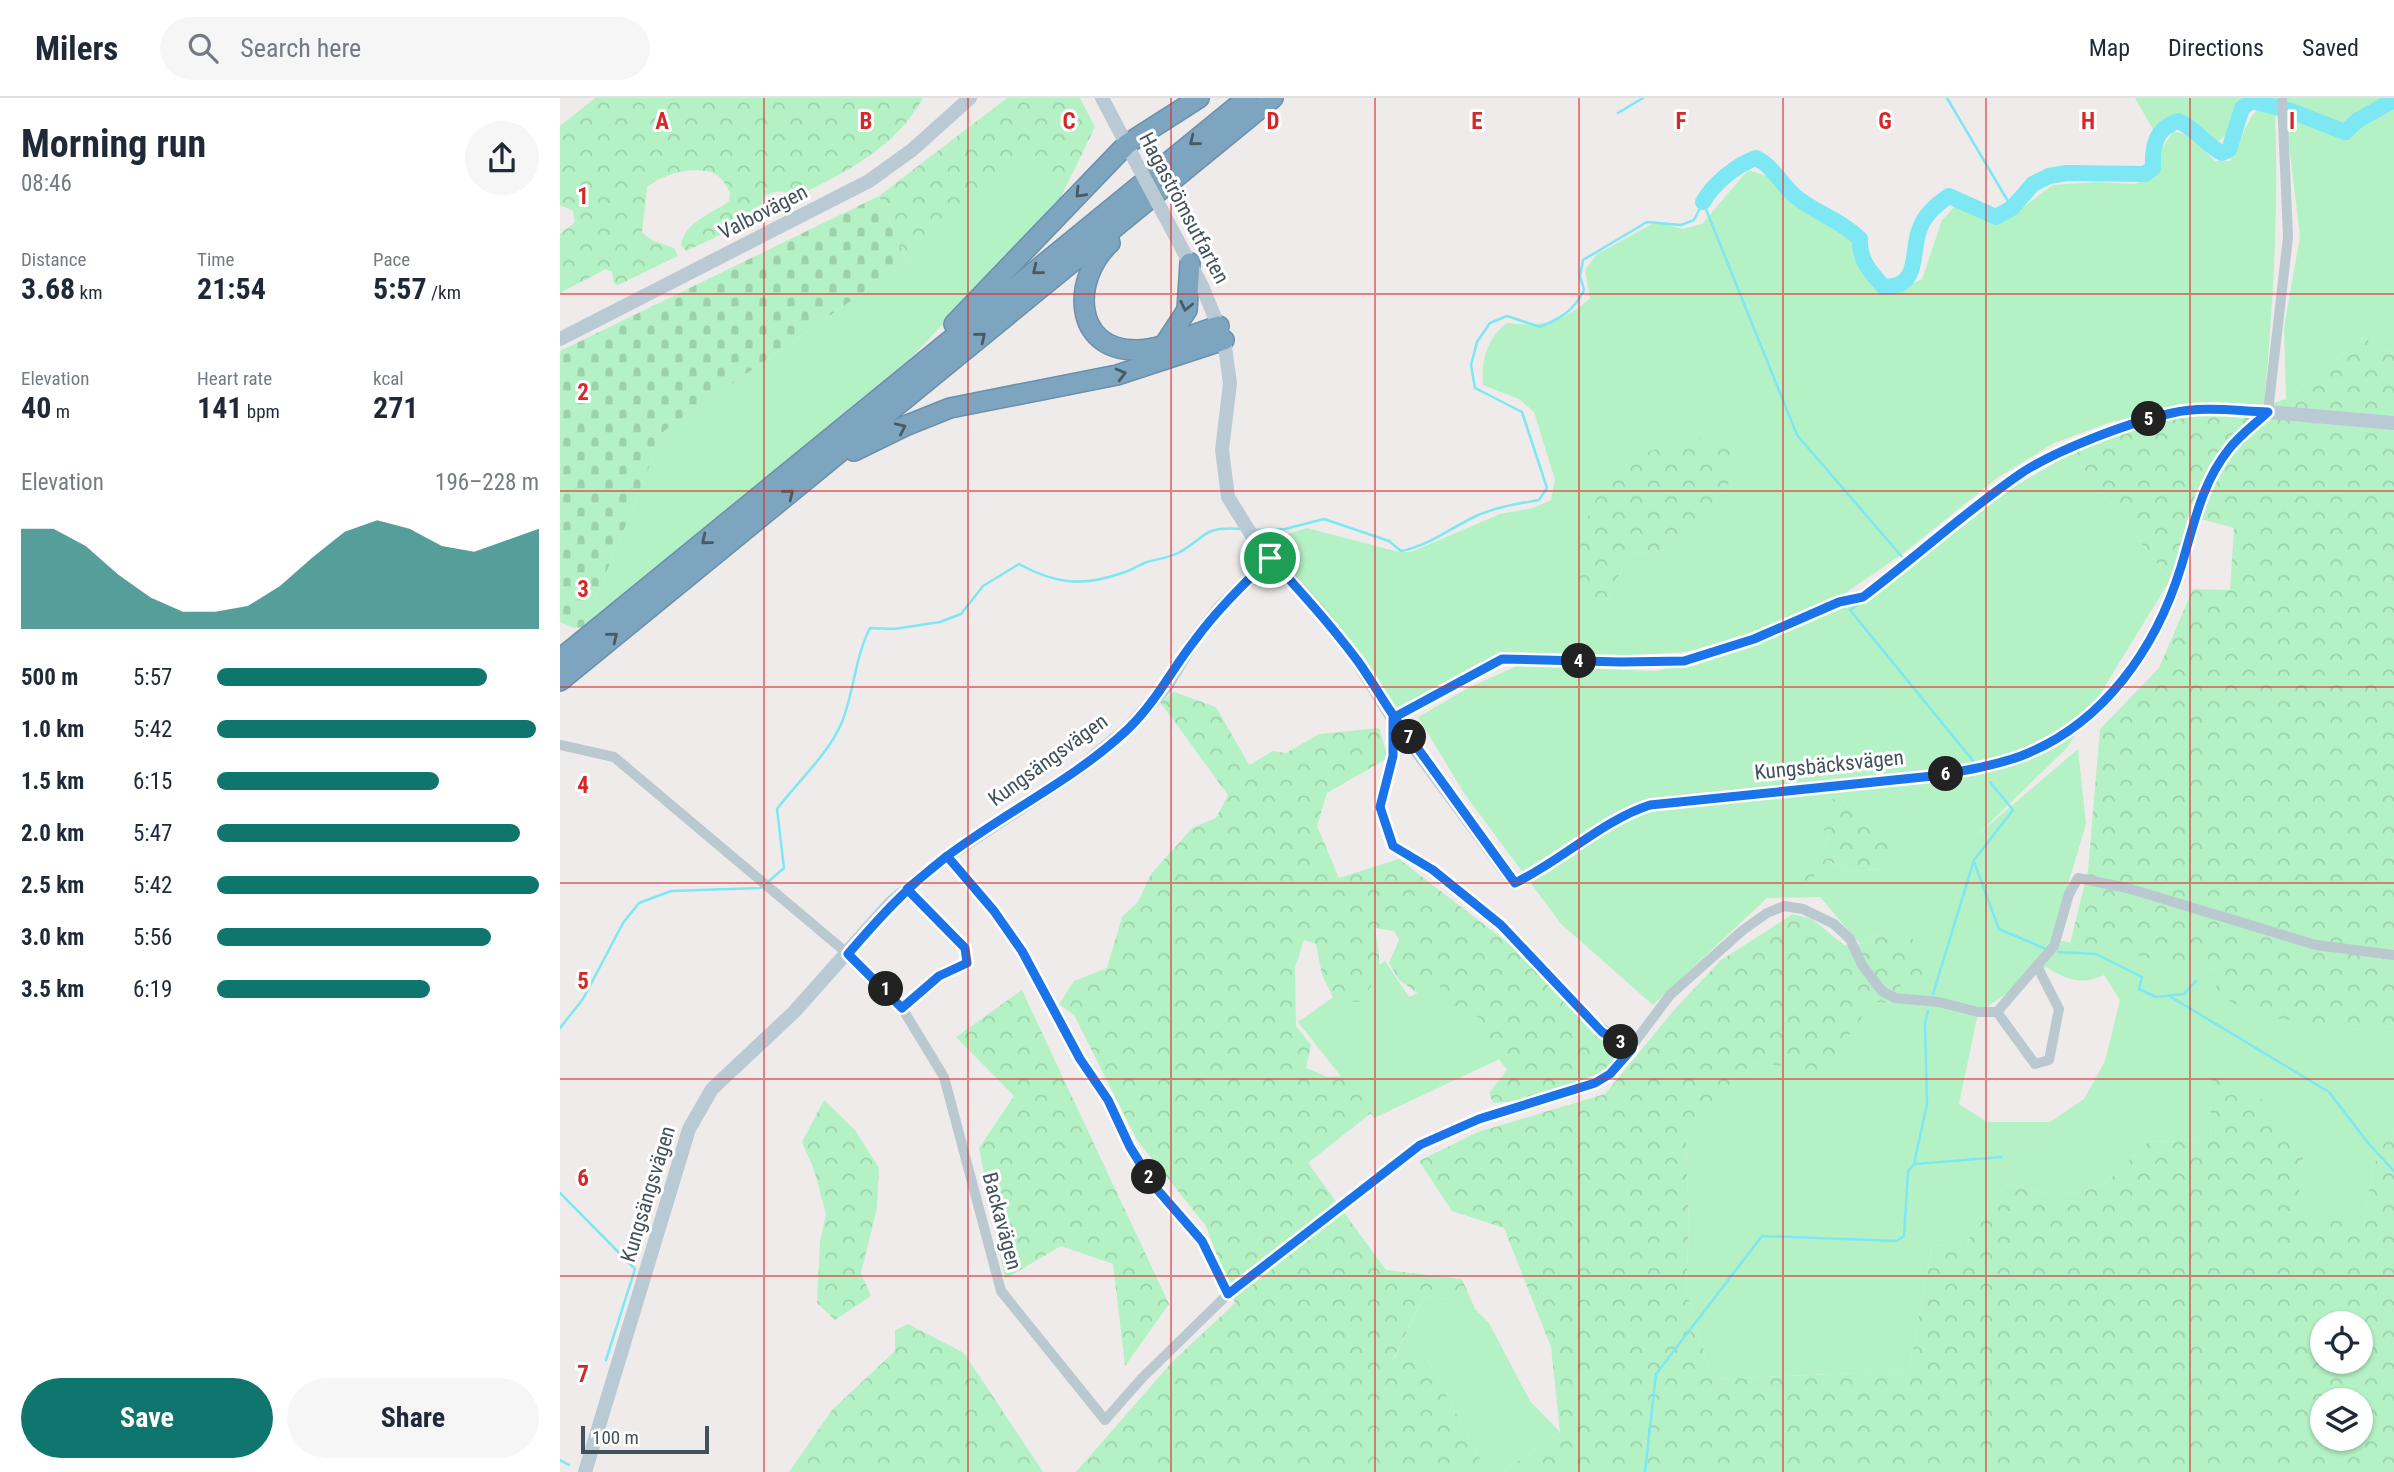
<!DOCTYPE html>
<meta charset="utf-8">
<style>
:root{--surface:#fff;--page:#f6f6f7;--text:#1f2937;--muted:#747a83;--line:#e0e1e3;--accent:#0f766e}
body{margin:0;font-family:"Roboto Condensed",sans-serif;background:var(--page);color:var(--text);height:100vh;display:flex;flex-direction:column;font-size:26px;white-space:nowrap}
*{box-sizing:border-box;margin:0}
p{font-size:23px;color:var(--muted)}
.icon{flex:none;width:38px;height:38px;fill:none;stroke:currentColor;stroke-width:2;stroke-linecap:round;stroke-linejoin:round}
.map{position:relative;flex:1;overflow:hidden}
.side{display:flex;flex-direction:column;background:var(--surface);width:560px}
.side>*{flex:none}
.controls{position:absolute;left:1750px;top:1213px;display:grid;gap:14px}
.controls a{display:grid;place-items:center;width:63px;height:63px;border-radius:50%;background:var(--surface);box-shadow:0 2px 5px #0004;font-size:35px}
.scale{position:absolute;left:21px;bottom:18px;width:128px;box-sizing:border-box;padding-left:7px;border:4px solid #42525a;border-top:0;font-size:19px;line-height:24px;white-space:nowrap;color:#42525a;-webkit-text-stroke:5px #fff;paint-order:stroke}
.pin{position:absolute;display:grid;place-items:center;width:60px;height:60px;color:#fff;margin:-30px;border:4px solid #fff;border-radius:50%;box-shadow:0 2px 7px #0007}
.km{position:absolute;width:35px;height:35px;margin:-18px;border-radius:50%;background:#222;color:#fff;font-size:19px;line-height:35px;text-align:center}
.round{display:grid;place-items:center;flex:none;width:74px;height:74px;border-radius:37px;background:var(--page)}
.overview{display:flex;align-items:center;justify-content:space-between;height:119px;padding:0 21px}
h1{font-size:38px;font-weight:700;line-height:52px}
.metrics{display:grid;grid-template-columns:repeat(3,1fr);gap:10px;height:119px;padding:7px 21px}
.metrics div{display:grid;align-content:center}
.metrics b{font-size:30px;font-weight:700}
.metrics small{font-size:19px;font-weight:400}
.metrics p{font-size:19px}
.chart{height:196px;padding:14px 21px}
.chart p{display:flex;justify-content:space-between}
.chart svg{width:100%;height:126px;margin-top:7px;fill:var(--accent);opacity:.7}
.button{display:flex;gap:14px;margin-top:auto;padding:14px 21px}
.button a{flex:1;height:80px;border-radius:42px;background:var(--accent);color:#fff;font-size:28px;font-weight:700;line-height:80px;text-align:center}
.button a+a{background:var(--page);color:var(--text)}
ul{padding:0 21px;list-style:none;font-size:23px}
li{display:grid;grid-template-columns:112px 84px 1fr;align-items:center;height:52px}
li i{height:18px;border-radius:9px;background:var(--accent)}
header{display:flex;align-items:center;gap:42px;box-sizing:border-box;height:98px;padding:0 35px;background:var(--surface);border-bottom:2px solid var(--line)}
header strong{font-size:33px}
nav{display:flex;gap:38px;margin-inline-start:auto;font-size:24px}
.search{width:490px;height:63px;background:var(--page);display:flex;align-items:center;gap:18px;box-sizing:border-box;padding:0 24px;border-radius:38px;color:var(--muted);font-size:26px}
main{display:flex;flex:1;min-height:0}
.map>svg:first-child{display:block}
</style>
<header>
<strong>Milers</strong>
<div class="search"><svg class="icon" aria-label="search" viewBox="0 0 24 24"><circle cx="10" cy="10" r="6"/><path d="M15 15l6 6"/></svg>Search here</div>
<nav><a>Map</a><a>Directions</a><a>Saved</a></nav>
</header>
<main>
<section class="side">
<div class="overview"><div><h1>Morning run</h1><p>08:46</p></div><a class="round"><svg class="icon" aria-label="share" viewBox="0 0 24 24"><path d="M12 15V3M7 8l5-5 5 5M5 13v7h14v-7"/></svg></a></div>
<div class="metrics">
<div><p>Distance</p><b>3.68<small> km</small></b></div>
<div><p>Time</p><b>21:54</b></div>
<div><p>Pace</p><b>5:57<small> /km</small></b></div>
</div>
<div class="metrics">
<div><p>Elevation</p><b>40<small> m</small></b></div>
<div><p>Heart rate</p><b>141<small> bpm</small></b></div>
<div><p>kcal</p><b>271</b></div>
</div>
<div class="chart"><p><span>Elevation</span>196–228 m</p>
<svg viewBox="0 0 160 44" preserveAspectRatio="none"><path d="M0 44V9L10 9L20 15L30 25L40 33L50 38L60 38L70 36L80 29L90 19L100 10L110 6L120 9L130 15L140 17L150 13L160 9V44z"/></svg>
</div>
<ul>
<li><b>500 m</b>5:57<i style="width:84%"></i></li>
<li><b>1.0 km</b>5:42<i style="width:99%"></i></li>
<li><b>1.5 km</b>6:15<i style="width:69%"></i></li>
<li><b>2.0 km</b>5:47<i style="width:94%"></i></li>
<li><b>2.5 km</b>5:42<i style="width:100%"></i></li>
<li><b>3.0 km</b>5:56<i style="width:85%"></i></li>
<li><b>3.5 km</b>6:19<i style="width:66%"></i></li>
</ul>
<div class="button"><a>Save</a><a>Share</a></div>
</section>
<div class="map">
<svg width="1834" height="1374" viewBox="0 0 1834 1374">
<defs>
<pattern id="forest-crowns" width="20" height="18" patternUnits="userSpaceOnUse" patternTransform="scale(1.75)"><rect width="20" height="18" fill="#b4f2c5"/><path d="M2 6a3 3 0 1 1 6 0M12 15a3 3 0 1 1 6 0" fill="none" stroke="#9cd1ac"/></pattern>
<pattern id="cemetery-stones" width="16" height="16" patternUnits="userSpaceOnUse" patternTransform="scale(1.75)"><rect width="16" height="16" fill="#b4f2c5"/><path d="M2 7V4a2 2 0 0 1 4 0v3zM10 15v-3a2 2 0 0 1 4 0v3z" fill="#9cd1ac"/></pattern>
</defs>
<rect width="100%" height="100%" fill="#efebeb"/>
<g fill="#b4f2c5" fill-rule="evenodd">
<path d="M1575 0H1689C1675 8 1671 20 1669 36L1657 44C1645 30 1633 22 1616 16L1595 35Z"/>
<path d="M1700 0H1824L1800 12 1785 27Z"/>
<path d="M1834 5V255L1803 240 1726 301 1724 230 1740 138 1725 14 1787 38 1808 18Z"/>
<path d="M1697 12H1715C1719 111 1713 209 1704 308H1690L1665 317 1610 310 1551 324 1494 345 1437 380 1345 454 1287 494 1190 536 1126 554 1060 558 948 555 915 567 871 596 833 614 723 470 718 439 747 430 839 454H851L940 416 973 410 991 402 995 382 974 314 959 301 923 287C921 263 927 240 947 225 982 229 1004 224 1030 200L1025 172 1037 156 1096 124 1123 131 1142 126 1188 72 1207 78 1230 97 1290 134 1304 171 1321 194 1342 191 1362 181 1382 122 1395 108 1420 117 1447 121 1493 87 1536 84 1574 86 1590 81 1599 71 1602 51 1613 33 1627 37 1655 63H1670C1682 46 1683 27 1697 12ZM1176 376 1134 430 1107 452 1069 457 1046 504 1032 518 1019 476Z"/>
<path d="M471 54 500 101 352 259 24 529 104 333 347 164Z"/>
<path d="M1512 355 1610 482 1507 650 1416 738 1518 651 1526 726 1492 841 1656 872 1795 932 1834 928V1033C1810 1058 1809 1094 1804 1128L1736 1117 1743 1059 1653 980 1650 1042 1588 1044 1543 1088 1497 1099 1447 1085 1407 1144 1372 1148 1349 1273 1152 1281 1126 1193 1129 1126 1126 1042 1170 999 1190 964 1263 972 1313 904 1330 905 1345 881 1320 834 1300 846 1260 799 1207 800 1093 907 1001 826 904 695 858 619 910 589 957 568 1096 573 1126 565 1281 507 1304 506 1450 391ZM1283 702 1324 771 1289 773 1267 762 1252 776ZM1486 869C1506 881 1522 888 1544 877L1560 902 1545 963 1524 1001 1490 1024H1427L1399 1006 1418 915Z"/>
<path d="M825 863 849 899 893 878 946 958 814 1020 738 924Z"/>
<path d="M864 1199 899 1202 905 1215 915 1211 929 1225 970 1303 1000 1334 942 1374H927L867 1261 833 1262Z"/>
</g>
<g fill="url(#forest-crowns)" fill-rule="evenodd">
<path d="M35 0H363C338 47 286 75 239 97 226 93 215 91 203 99L201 114 195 121 126 153 121 147C126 122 151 117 169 103L170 95C167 89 163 81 157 77 138 66 102 76 87 89L82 135 94 143 114 150 118 158 58 187 54 186 52 174 46 171 0 195V136L15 124 13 113 0 107V28Z"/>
<path d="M447 0H520L535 29 500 101 471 55 347 164 319 98Z"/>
<path d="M1803 240 1834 255V928L1795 932 1702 918 1657 898 1656 872 1510 846 1528 772 1540 631 1599 570 1633 491 1670 492 1674 430 1630 418 1610 482 1512 355 1564 334 1610 310 1704 308 1726 301Z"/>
<path d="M1135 339 1168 350 1176 376 1134 430 1107 452 1069 457 1046 504 1032 519C1028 507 1022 495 1020 483 1013 451 1033 388 1060 370 1084 353 1108 346 1135 339Z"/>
<path d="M614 594 656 609 689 667 713 653 726 655 759 636 819 630 828 660 767 695 757 728 779 780 839 761 961 855 1059 956C1055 962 1051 970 1046 974 1016 994 968 1003 933 1005L929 995 947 972 928 946 919 920 887 904 878 885 859 896 839 882 829 865 839 842 834 833 815 830C821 864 824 878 798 904L775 903 762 877 756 846 744 842 735 869 736 928 751 947 746 970 768 979 785 978 801 991 811 1015 748 1065 826 1172 902 1181 915 1211 905 1216 899 1202 864 1199 833 1261H867L927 1374H516L611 1265 675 1205 646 1128 577 1042 514 917 499 906 514 883 547 870 562 819 578 804 591 776 632 730 656 720 668 697 600 604Z"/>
<path d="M1269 701H1282L1299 726 1329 734 1333 767 1324 771 1289 773 1267 762 1250 783 1242 784 1241 776 1250 751H1262L1268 739 1259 721Z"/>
<path d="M1233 816 1252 821 1284 847 1300 846 1320 834H1350L1368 882 1345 881 1330 905 1313 904 1263 973 1190 964 1170 999 1126 1042 1129 1126 1126 1193 1152 1281 1349 1273 1372 1148 1407 1144 1447 1085 1497 1099 1543 1088 1588 1044 1650 1042 1652 980 1697 996 1724 1027 1743 1059 1737 1117 1804 1127C1809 1094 1810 1058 1834 1033V1374H942L1000 1334 991 1249 944 1130 892 1113 859 1063 918 1034 1045 996 1114 912 1161 862ZM1762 1225H1801V1264H1762ZM1762 1302H1801V1340H1762Z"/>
<path d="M462 892 609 1206 565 1268 553 1166 501 1148 445 1181 419 1050 454 998 396 939Z"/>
<path d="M264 1002 295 1032 319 1070 317 1110 301 1175 311 1198 275 1222 257 1205 260 1143 266 1116 254 1072 242 1044Z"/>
<path d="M348 1226 404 1255 483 1374H229L272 1312 335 1253V1232Z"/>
</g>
<path fill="url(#cemetery-stones)" d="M319 98 347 164 104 333 24 529 14 530 0 524V253Z"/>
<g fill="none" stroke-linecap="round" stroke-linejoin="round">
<g stroke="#7de7f3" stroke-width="2.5">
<path d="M1387 0 1452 110"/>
<path d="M1058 15 1083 0"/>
<path d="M1143 104 1237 337 1343 460"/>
<path d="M694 432 725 431 764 421 829 443 841 453C868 448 891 430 916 418 936 409 957 406 979 402L987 390 962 314 915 290 911 267 917 244 930 225 947 218 980 229C1001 220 1014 213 1024 192L1020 178 1023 162 1087 124 1121 127 1134 122 1143 104"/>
<path d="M1301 504 1290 512 1414 664"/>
<path d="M1414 764 1439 831 1486 851"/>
<path d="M209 783 224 770 217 711C238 683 268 657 282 624 294 594 295 559 310 530L334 531 380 524 401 516 423 488 459 466C495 486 523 489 562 475 571 473 578 467 587 464 597 461 608 460 618 455 647 439 642 428 681 431"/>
<path d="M1498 854 1536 856 1582 879 1579 891 1596 899 1624 896 1636 883"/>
<path d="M1373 896 1414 762 1453 712 1430 684"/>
<path d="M1611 899 1769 994 1808 1045 1834 1073"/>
<path d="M0 930 23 901 63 825 79 805 111 793 200 790 204 787"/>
<path d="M1355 1066 1442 1059"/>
<path d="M0 1095 75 1171 46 1262"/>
<path d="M0 1362 9 1367"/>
<path d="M1085 1374 1096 1276 1202 1138 1337 1143 1344 1138 1348 1073 1354 1066 1367 1006 1365 925 1368 913"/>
</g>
<path stroke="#7de7f3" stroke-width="16" d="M1143 104C1153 86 1176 67 1196 60 1213 68 1221 86 1235 98 1255 115 1281 122 1300 141 1299 162 1310 174 1324 189 1362 189 1350 153 1360 130 1365 116 1377 106 1389 98L1436 119 1452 110 1473 86 1489 78 1507 75 1585 76 1593 70C1592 48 1596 30 1618 23 1636 30 1645 47 1662 55L1669 52 1682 10 1692 3 1731 13 1785 34 1798 22 1834 2"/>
<defs>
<g id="highway">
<path d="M550 145C512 180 512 252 576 252 603 252 633 235 659 228"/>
<path d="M394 226 567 46 639 0"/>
<path d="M606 244 627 212 630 165"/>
<path d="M294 353 345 328 390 310 557 277 664 242"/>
<path d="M0 561 687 0"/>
<path d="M0 583 713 0"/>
</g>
</defs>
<use href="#highway" stroke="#6990ac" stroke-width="22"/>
<g stroke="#bac8d0" stroke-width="10">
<path d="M0 647 54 659 288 856 342 910 384 979 441 1193 545 1322 582 1280 668 1196 861 1047 919 1021 1017 993 1050 977 1110 897 1183 832 1207 815 1224 808 1243 811 1274 826 1290 841 1302 867 1322 893 1335 900 1379 904 1418 914H1437L1494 848 1509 796 1518 780 1567 790 1756 847 1834 857"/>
<path d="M387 758 434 813 462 853 520 961 548 1002 570 1049 595 1089 642 1144 668 1196"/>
<path d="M342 910 379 879 407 865 405 850 347 791"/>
<path d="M1437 914 1475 966 1489 962 1499 911 1478 870"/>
<path d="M1072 951C1018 920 986 869 941 827 909 797 871 771 833 748L820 709 833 658V620L942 561 1124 563 1194 541 1278 504 1303 499C1356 459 1407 412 1463 374 1499 350 1569 324 1612 315 1643 308 1676 313 1708 314L1728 139 1722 0"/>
</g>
<g stroke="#bacad4" stroke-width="14">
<path d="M542 0 579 70"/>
<path d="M602 113 642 188 664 242 670 285 662 352 668 399 696 444 759 513 797 562 833 620 955 785C1002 763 1041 723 1089 707L1373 678C1402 673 1433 668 1461 658 1544 626 1596 550 1621 469 1634 427 1641 386 1669 351 1680 337 1695 326 1708 314L1834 325"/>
<path d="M0 241 309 83 352 52 410 0"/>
<path d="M25 1374 129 1031 152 991 234 914 331 805 387 758 519 671 568 631 606 588 632 545 659 511 710 460"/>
</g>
<use href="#highway" stroke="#7ea5c0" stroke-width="19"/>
<path stroke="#bacad4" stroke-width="14" d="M579 70 602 113"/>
</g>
<defs><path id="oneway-chevron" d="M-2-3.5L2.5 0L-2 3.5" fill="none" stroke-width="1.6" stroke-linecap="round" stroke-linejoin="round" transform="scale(1.75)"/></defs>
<g stroke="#485a64">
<use href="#oneway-chevron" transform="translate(634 43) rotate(141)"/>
<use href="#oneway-chevron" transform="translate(520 95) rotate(134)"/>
<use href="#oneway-chevron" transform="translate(477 172) rotate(141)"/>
<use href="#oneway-chevron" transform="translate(626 208) rotate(103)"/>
<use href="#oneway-chevron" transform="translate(421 239) rotate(-39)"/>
<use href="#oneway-chevron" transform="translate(561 276) rotate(-15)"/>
<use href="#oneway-chevron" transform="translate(341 330) rotate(-25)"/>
<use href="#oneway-chevron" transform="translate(229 396) rotate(-39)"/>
<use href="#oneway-chevron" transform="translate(146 442) rotate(141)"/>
<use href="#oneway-chevron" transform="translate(53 539) rotate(-39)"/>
</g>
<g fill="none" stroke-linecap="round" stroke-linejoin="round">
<defs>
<path id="route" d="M710 460C684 486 657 512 635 542 612 571 596 604 568 631 514 682 445 714 386 759 349 787 319 820 288 856L342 910 379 878 407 865 405 850 347 791 387 758 434 813 462 853 520 961 548 1002 570 1049 595 1089 642 1143 668 1196 860 1047 919 1021 1035 985 1050 976 1072 951 1042 934 941 827 873 772 833 748 820 709 833 658V620L942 561 1061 564 1124 563 1194 541 1279 504 1303 499C1356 459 1407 412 1463 374 1499 351 1570 324 1612 315 1643 308 1676 313 1708 314 1695 326 1680 337 1669 351 1641 386 1634 427 1621 469 1596 550 1544 626 1461 658 1433 668 1402 673 1373 678L1090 707C1043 722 1001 763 955 785L851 641C830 617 816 588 797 562 770 526 740 493 710 460"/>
</defs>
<use href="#route" stroke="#fff" stroke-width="14"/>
<use href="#route" stroke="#1a73e8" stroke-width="9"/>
</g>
<path fill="none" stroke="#d62828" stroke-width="2" stroke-opacity="0.55" d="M204 0V1374M408 0V1374M611 0V1374M815 0V1374M1019 0V1374M1223 0V1374M1426 0V1374M1630 0V1374M0 196H1834M0 393H1834M0 589H1834M0 785H1834M0 981H1834M0 1178H1834"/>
<g text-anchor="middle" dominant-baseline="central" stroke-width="6" stroke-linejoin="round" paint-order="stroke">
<g font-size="21" fill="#42525a" stroke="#fff">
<text transform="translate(624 110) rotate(62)">Hagaströmsutfarten</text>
<text transform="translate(203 114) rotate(-27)">Valbovägen</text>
<text transform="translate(488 662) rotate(-36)">Kungsängsvägen</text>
<text transform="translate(1269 667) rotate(-6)">Kungsbäcksvägen</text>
<text transform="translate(88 1096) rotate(-73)">Kungsängsvägen</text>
<text transform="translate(442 1123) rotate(75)">Backavägen</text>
</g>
</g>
<g font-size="23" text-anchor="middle" font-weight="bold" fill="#d62828" stroke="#fff" stroke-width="6" stroke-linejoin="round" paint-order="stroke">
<text x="102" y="31">A</text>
<text x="306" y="31">B</text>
<text x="509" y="31">C</text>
<text x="713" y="31">D</text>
<text x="917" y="31">E</text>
<text x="1121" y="31">F</text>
<text x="1325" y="31">G</text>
<text x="1528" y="31">H</text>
<text x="1732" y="31">I</text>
<text x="23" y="106">1</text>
<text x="23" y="302">2</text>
<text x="23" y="499">3</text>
<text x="23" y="695">4</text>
<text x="23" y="891">5</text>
<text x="23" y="1088">6</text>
<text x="23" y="1284">7</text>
</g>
</svg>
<div class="controls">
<a><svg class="icon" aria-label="locate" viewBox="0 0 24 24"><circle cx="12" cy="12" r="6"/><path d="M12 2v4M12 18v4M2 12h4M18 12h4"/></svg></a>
<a><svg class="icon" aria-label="layers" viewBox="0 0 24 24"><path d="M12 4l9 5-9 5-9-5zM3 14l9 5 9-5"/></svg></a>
</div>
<div class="scale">100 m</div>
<div class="pin" style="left:710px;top:460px;background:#1e9e55"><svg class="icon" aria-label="arrive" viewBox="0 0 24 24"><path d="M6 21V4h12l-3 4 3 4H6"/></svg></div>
<b class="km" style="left:326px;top:891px">1</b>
<b class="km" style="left:589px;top:1079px">2</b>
<b class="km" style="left:1061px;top:944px">3</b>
<b class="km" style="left:1019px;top:563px">4</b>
<b class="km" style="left:1589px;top:321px">5</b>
<b class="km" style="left:1386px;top:676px">6</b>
<b class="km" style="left:849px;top:639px">7</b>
</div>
</main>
